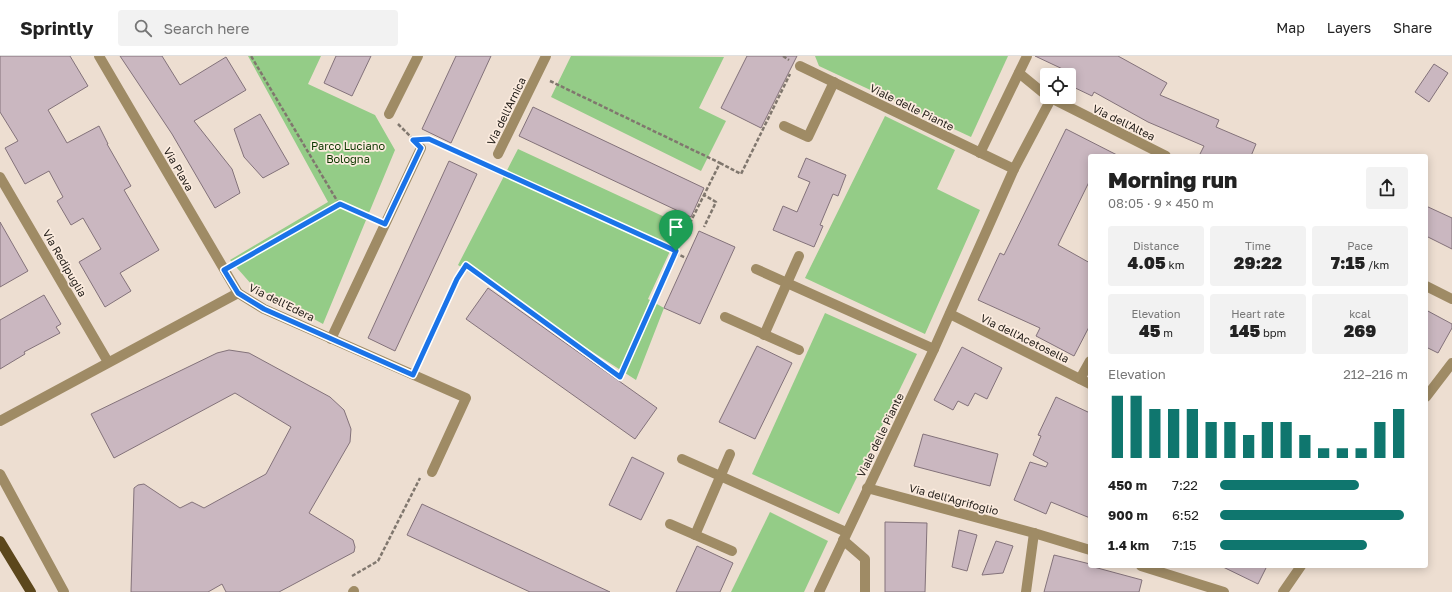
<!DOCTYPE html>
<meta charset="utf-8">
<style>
:root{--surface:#fff;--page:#f2f2f2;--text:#222;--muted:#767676;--line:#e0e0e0;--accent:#0f766e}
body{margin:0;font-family:"Golos Text",sans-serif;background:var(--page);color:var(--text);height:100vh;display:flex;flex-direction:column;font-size:15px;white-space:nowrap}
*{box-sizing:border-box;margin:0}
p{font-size:13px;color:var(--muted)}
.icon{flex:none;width:22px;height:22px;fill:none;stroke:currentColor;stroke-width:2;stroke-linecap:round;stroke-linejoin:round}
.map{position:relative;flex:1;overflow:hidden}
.panel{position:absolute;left:1088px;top:98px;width:340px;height:414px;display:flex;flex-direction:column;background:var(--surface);border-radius:4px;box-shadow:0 2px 10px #0003}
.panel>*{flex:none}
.fabs{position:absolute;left:1040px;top:12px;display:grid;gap:8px}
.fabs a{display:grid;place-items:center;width:36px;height:36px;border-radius:4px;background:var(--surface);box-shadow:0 2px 10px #0003;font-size:20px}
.pin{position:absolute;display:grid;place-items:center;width:34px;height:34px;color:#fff;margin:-41px -17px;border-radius:50% 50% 50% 0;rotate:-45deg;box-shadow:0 0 4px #0007}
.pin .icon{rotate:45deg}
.round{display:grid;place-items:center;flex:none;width:42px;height:42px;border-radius:4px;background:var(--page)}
.headline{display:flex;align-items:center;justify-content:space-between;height:68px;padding:0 20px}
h1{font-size:22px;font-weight:800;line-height:30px}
.metrics{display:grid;grid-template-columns:repeat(3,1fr);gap:6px;height:68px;padding:4px 20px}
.metrics div{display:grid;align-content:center;border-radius:4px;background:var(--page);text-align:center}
.metrics b{font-size:17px;font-weight:800}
.metrics small{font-size:11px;font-weight:400}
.metrics p{font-size:11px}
.chart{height:112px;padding:8px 20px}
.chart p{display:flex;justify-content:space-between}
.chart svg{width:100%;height:72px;margin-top:4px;stroke:var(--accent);stroke-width:6}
ul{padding:0 20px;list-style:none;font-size:13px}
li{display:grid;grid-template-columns:64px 48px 1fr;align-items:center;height:30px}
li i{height:10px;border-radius:5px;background:var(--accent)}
header{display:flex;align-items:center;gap:24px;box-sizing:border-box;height:56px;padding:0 20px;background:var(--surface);border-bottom:1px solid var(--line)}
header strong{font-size:19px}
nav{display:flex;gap:22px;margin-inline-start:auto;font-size:14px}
.search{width:280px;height:36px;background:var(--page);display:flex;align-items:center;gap:10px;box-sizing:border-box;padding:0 14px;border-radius:4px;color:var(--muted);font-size:15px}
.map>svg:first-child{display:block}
</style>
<header>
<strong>Sprintly</strong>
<div class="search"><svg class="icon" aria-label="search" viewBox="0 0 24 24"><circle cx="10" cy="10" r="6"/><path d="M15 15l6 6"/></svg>Search here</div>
<nav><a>Map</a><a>Layers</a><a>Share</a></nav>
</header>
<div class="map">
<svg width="1452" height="536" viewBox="0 0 1452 536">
<rect width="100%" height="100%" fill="#edded1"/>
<g fill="#94cc87">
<path d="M248 0H321L308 28 375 59 395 94 323 268 252 229 230 204 328 146Z"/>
<path d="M571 0 724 1 699 52 726 65 701 115 551 41Z"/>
<path d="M815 0H1008L971 81 819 10Z"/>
<path d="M885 60 955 94 937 133 980 154 925 278 805 222Z"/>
<path d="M518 93 682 169 648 243 664 252 636 324 458 209Z"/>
<path d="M825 257 917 298 839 458 752 418Z"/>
<path d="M770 456 828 485 804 536H731Z"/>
</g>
<g fill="#cab7c0" stroke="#83727a">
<path d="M0 0H70L88 30 48 54 67 87 99 70 108 88H107L131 130 124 134 159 194 120 217 131 235 105 251 79 206 101 193 83 162 71 169 57 145 63 141 49 115 25 128 5 92 18 85 0 56Z"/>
<path d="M120 0H162L180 29 226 1 246 34 194 65 232 113 240 137 215 152 172 78Z"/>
<path d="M336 0H371L352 40 324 27Z"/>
<path d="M456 0H491L451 87 422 73Z"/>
<path d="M747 0H797L761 72 721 52Z"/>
<path d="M1035 0H1118L1167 27 1160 39 1219 64 1216 71 1256 88 1251 100H1199L1204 90 1148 66 1094 36 1092 40 1069 29V16Z"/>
<path d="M1434 8 1448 17 1429 46 1415 36Z"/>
<path d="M533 51 704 132 691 161 519 80Z"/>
<path d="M260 58 289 108 263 122 244 101 234 73Z"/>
<path d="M1066 73 1119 100H1090V124L1058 189 1090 207V269L1074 300 1036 280 1040 272 978 244 1000 197 1004 199Z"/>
<path d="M806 102 846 119 838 140 833 138 820 169 823 170 814 191 773 174 783 150 797 156 810 126 798 121Z"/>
<path d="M449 105 477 118 395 295 368 282Z"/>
<path d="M1426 150 1452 162V193L1426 180Z"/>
<path d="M0 166 28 215 0 231Z"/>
<path d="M699 175 735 191 700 268 664 252Z"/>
<path d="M488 232 657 352 635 383 466 263Z"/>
<path d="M44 239 61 268 56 271 60 277 24 296 25 298 0 313V264Z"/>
<path d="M1426 254 1452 268V272L1438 297 1426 291Z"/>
<path d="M757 290 792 307 755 383 719 366Z"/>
<path d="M962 291 1002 312 987 343 975 337 968 350 958 345 953 354 934 344Z"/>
<path d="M229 294 249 297 330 341 344 354 351 373 350 386 309 457 353 484 355 491 354 496 279 536H226L222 528 208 536H131L134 432 138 429 144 428 180 452 192 446 204 452 266 418 291 371 235 337 114 402 91 358 217 297Z"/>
<path d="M1056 341 1090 357V462L1051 446 1046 458 1014 444 1030 406 1046 411 1048 407 1033 399 1041 380 1038 379Z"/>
<path d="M923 378 998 398 990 430 914 410Z"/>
<path d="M632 401 664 417 641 464 609 449Z"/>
<path d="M422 448 610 536H530L407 479Z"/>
<path d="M885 466 927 467 925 536H885Z"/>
<path d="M959 474 977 479 967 515 952 511Z"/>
<path d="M996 485 1013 490 1003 517 982 519Z"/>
<path d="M697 490 733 507 720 536H676Z"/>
<path d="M1054 499 1090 508V510L1142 524 1139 536H1044Z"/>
<path d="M1221 510H1267L1258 528Z"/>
</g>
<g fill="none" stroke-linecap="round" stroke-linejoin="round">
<g stroke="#80776e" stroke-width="2.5" stroke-dasharray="4 2" stroke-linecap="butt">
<path d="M783 0 789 4"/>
<path d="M550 25 720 107 704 139"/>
<path d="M398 68 413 83"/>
<path d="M432 84 488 109"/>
<path d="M720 107 741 118 790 18"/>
<path d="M494 112 676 195"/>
<path d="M339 148 374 163"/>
<path d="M675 197 686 202"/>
<path d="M235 208 339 148 251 0"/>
<path d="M419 307 457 223 466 209 620 321 675 197 704 139 716 146 704 171"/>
<path d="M352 520 378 505 420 422"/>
</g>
<g stroke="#9f8b65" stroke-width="10">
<path d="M99 0 238 237 264 253 466 342 432 416"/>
<path d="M800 10 1014 113"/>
<path d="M1019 17 1047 40"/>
<path d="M1049 41 1166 100"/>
<path d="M389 58 418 0"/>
<path d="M784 70 808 81 834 26"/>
<path d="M980 97 1027 0"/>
<path d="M498 98 546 0"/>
<path d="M0 121 108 306"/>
<path d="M756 213 934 293"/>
<path d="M1426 230 1452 243"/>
<path d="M950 258 1090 328"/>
<path d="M725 261 799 294"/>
<path d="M764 279 799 200"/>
<path d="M331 283 421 92"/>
<path d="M1080 323 1090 305"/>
<path d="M1426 341 1452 307"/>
<path d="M0 365 238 237"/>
<path d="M682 403 846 476"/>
<path d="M0 418 64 536"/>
<path d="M867 432 1034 477 1090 494"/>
<path d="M670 468 732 495"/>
<path d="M695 479 730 398"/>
<path d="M843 484 865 503V536"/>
<path d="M1141 510 1224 536"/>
<path d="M353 536 354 535"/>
<path d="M819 536 934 293 1014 113 1051 43"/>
<path d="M1026 536 1034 477"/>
<path d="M1283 536 1301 510"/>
</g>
<path stroke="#5c471c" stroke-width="10" d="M0 485 31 536"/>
</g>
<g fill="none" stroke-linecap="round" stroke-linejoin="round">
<defs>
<path id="route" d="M429 83 676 195 620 321 466 209 457 223 413 319 264 253 238 237 224 214 340 148 385 168 421 92 413 84Z"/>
</defs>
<use href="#route" stroke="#fff" stroke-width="8"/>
<use href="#route" stroke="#1a73e8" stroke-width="5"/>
</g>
<g text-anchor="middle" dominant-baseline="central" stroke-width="3.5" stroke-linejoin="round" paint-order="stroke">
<g font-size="11" fill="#26211c" stroke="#fbebde">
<text transform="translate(912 51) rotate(26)">Viale delle Piante</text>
<text transform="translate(506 55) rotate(-64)">Via dell'Arnica</text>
<text transform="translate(1124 66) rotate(26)">Via dell'Altea</text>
<text transform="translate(179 113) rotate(60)">Via Plava</text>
<text transform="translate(65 207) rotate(60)">Via Redipuglia</text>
<text transform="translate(282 246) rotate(26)">Via dell'Edera</text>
<text transform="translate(1025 282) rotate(26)">Via dell'Acetosella</text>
<text transform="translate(880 379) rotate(-64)">Viale delle Piante</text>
<text transform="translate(954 443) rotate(15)">Via dell'Agrifoglio</text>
</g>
<g font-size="11" fill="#0d3800" stroke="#fbebde">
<text x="348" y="89">Parco Luciano<tspan x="348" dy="13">Bologna</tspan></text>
</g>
</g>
</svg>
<div class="fabs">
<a><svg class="icon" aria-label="locate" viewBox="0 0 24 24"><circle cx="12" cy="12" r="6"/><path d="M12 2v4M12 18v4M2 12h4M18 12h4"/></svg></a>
</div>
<div class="pin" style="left:676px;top:195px;background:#1e9e55"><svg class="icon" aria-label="arrive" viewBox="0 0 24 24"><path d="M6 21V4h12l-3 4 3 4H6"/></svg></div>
<section class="panel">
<div class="headline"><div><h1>Morning run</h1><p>08:05 · 9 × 450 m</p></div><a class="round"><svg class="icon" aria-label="share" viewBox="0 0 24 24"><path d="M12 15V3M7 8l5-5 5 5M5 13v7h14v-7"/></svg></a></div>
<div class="metrics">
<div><p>Distance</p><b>4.05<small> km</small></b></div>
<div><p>Time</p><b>29:22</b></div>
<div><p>Pace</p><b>7:15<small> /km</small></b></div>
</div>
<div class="metrics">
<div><p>Elevation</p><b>45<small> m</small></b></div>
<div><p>Heart rate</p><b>145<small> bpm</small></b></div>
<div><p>kcal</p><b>269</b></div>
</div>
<div class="chart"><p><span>Elevation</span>212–216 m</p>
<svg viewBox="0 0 160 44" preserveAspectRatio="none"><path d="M5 44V6M15 44V6M25 44V14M35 44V14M45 44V14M55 44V22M65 44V22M75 44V30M85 44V22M95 44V22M105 44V30M115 44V38M125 44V38M135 44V38M145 44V22M155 44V14"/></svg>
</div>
<ul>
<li><b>450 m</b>7:22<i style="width:74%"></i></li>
<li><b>900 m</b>6:52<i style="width:98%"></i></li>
<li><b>1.4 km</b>7:15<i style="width:78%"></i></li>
</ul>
</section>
</div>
